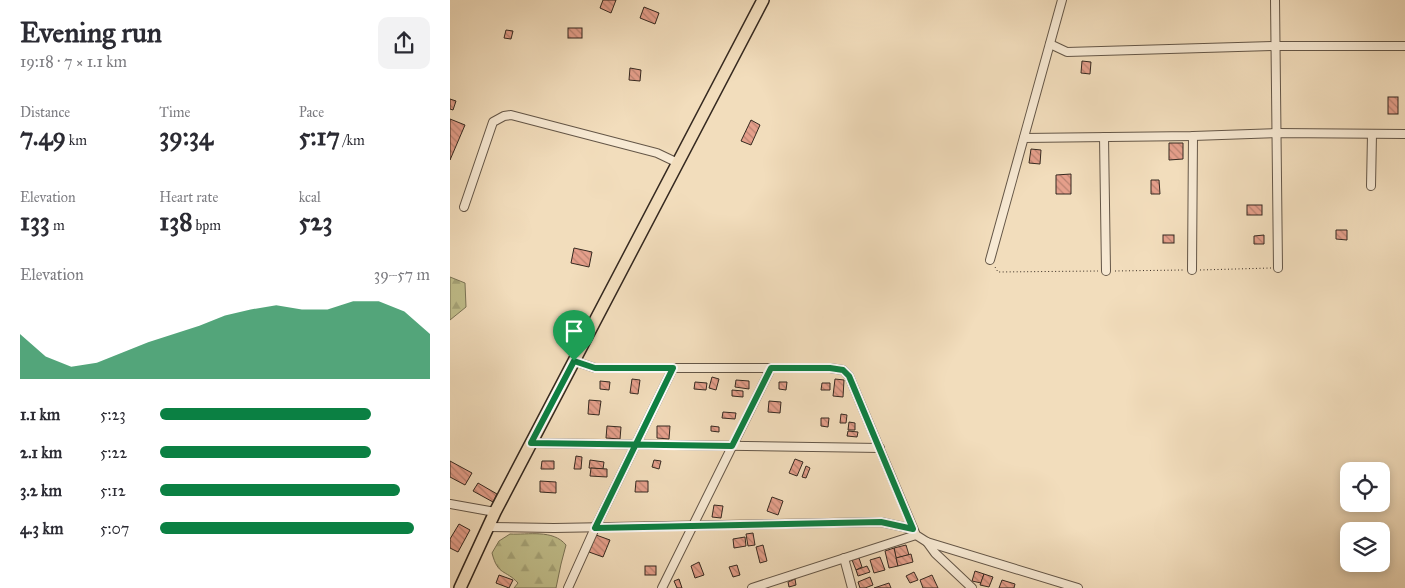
<!DOCTYPE html>
<meta charset="utf-8">
<style>
:root{--surface:#fff;--page:#f2f2f3;--text:#2b2b33;--muted:#7c7c81;--accent:#0b8043}
body{margin:0;font-family:"IM FELL Great Primer",serif;background:var(--page);color:var(--text);height:100vh;display:flex;flex-direction:column;font-size:19px;white-space:nowrap}
*{box-sizing:border-box;margin:0}
p{font-size:16px;color:var(--muted)}
.icon{flex:none;width:28px;height:28px;fill:none;stroke:currentColor;stroke-width:2;stroke-linecap:round;stroke-linejoin:round}
.map{position:relative;flex:1;overflow:hidden}
.side{display:flex;flex-direction:column;background:var(--surface);width:450px}
.side>*{flex:none}
.tools{position:absolute;left:890px;top:462px;display:grid;gap:10px}
.tools a{display:grid;place-items:center;width:50px;height:50px;border-radius:10px;background:var(--surface);box-shadow:0 2px 8px #0003;font-size:25px}
.pin{position:absolute;display:grid;place-items:center;width:42px;height:42px;color:#fff;margin:-51px -21px;border-radius:50% 50% 50% 0;rotate:-45deg;box-shadow:0 0 5px #0007}
.pin .icon{rotate:45deg}
.round{display:grid;place-items:center;flex:none;width:52px;height:52px;border-radius:10px;background:var(--page)}
.overview{display:flex;align-items:center;justify-content:space-between;height:85px;padding:0 20px}
h1{font-size:28px;font-weight:800;line-height:38px}
.figures{display:grid;grid-template-columns:repeat(3,1fr);gap:8px;height:85px;padding:5px 20px}
.figures div{display:grid;align-content:center}
.figures b{font-size:25px;font-weight:800}
.figures small{font-size:14px;font-weight:400}
.figures p{font-size:14px}
.chart{height:140px;padding:10px 20px}
.chart p{display:flex;justify-content:space-between}
.chart svg{width:100%;height:90px;margin-top:5px;fill:var(--accent);opacity:.7}
ul{padding:0 20px;list-style:none;font-size:16px}
li{display:grid;grid-template-columns:80px 60px 1fr;align-items:center;height:38px}
li i{height:12px;border-radius:6px;background:var(--accent)}
main{display:flex;flex:1;min-height:0}
.map>svg:first-child{display:block}
</style>
<main>
<section class="side">
<div class="overview"><div><h1>Evening run</h1><p>19:18 · 7 × 1.1 km</p></div><a class="round"><svg class="icon" aria-label="share" viewBox="0 0 24 24"><path d="M12 15V3M7 8l5-5 5 5M5 13v7h14v-7"/></svg></a></div>
<div class="figures">
<div><p>Distance</p><b>7.49<small> km</small></b></div>
<div><p>Time</p><b>39:34</b></div>
<div><p>Pace</p><b>5:17<small> /km</small></b></div>
</div>
<div class="figures">
<div><p>Elevation</p><b>133<small> m</small></b></div>
<div><p>Heart rate</p><b>138<small> bpm</small></b></div>
<div><p>kcal</p><b>523</b></div>
</div>
<div class="chart"><p><span>Elevation</span>39–57 m</p>
<svg viewBox="0 0 160 44" preserveAspectRatio="none"><path d="M0 44V22L10 33L20 38L30 36L40 31L50 26L60 22L70 18L80 13L90 10L100 8L110 10L120 10L130 6L140 6L150 11L160 22V44z"/></svg>
</div>
<ul>
<li><b>1.1 km</b>5:23<i style="width:78%"></i></li>
<li><b>2.1 km</b>5:22<i style="width:78%"></i></li>
<li><b>3.2 km</b>5:12<i style="width:89%"></i></li>
<li><b>4.3 km</b>5:07<i style="width:94%"></i></li>
</ul>
</section>
<div class="map">
<svg width="955" height="588" viewBox="0 0 955 588">
<defs>
<pattern id="forest-firs" width="22" height="20" patternUnits="userSpaceOnUse" patternTransform="scale(1.25)"><rect width="22" height="20" fill="#c1bf8c"/><path d="M5 1l3.5 6h-7zM16 11l3.5 6h-7z" fill="#a6a478"/></pattern>
<pattern id="building-back-hatch" width="6" height="6" patternUnits="userSpaceOnUse" patternTransform="scale(1.25)"><rect width="6" height="6" fill="#e59f8b"/><path d="M-1 5l2 2M0 0l6 6M5-1l2 2" fill="none" stroke="#ba8271"/></pattern>
</defs>
<rect width="100%" height="100%" fill="#f2ddbc"/>
<filter id="stains"><feTurbulence type="fractalNoise" baseFrequency=".004" numOctaves="4"/><feColorMatrix values="0 0 0 0 .2 0 0 0 0 .09 0 0 0 0 .02 0 0 0 .5 -.17"/></filter>
<radialGradient id="worn" r=".72"><stop offset=".6" stop-color="#630" stop-opacity="0"/><stop offset="1" stop-color="#630" stop-opacity=".3"/></radialGradient>
<g fill="url(#forest-firs)" stroke="#7b7456">
<path d="M0 277 15 283 16 307 0 320Z"/>
<path d="M60 534C78 535 103 529 116 545L111 564 106 588H64L68 583C55 569 48 576 42 553L49 541Z"/>
</g>
<g fill="url(#building-back-hatch)" stroke="#352920">
<path d="M153 0H166L161 13 150 8Z"/>
<path d="M194 7 209 13 205 24 190 18Z"/>
<rect x="118" y="28" width="14" height="10"/>
<path d="M56 30 63 31 61 39 54 38Z"/>
<path d="M632 61 641 62 640 74 631 73Z"/>
<path d="M180 68 191 70 190 81 179 80Z"/>
<rect x="938" y="97" width="10" height="17"/>
<path d="M0 99 6 101 3 110 0 109Z"/>
<path d="M0 119 15 125 0 160Z"/>
<path d="M301 120 310 125 301 145 291 141Z"/>
<path d="M719 143H733V159L719 160Z"/>
<path d="M581 149 591 150 590 164 579 163Z"/>
<path d="M621 174V194H606V175Z"/>
<path d="M701 180H709L710 194H701Z"/>
<rect x="797" y="205" width="15" height="10"/>
<path d="M886 230H897V240L886 239Z"/>
<rect x="713" y="235" width="11" height="8"/>
<path d="M814 235V244H804V236Z"/>
<path d="M124 248 142 252 139 267 121 263Z"/>
<path d="M262 377 269 379 266 390 259 388Z"/>
<path d="M182 379 190 380 188 394 180 393Z"/>
<path d="M385 379 394 380 393 397 383 396Z"/>
<path d="M286 380 299 381V389L285 387Z"/>
<path d="M150 381 160 382 159 390 150 389Z"/>
<path d="M245 382 257 383 256 390 244 389Z"/>
<path d="M329 382H337L336 390 329 389Z"/>
<path d="M372 383H380V390H371Z"/>
<path d="M282 390 293 391V397L282 396Z"/>
<path d="M139 400 151 401 149 415 138 414Z"/>
<path d="M319 401 331 402 330 413 318 412Z"/>
<path d="M273 412 286 413 285 419 272 418Z"/>
<path d="M391 414 397 415 396 423H390Z"/>
<path d="M371 418H379L378 427 371 426Z"/>
<path d="M399 422 405 423V430H398Z"/>
<path d="M157 426 171 427 170 439 156 438Z"/>
<path d="M207 426H220L219 439 207 438Z"/>
<path d="M261 426 269 427V432L261 431Z"/>
<path d="M398 431 408 432 407 437 397 436Z"/>
<path d="M126 456 132 457 131 469H124Z"/>
<path d="M345 459 353 462 347 476 339 473Z"/>
<path d="M140 460 154 462 153 469 139 468Z"/>
<path d="M204 460 211 461 209 469 202 467Z"/>
<path d="M0 461 22 473 15 485 0 477Z"/>
<path d="M92 461H104V469H91Z"/>
<path d="M356 466 360 468 356 478 352 477Z"/>
<path d="M141 468 157 469V477L140 476Z"/>
<path d="M90 481 106 482V493L90 492Z"/>
<path d="M186 481H198V492H185Z"/>
<path d="M28 483 47 494 43 502 23 491Z"/>
<path d="M322 497 333 501 328 515 317 511Z"/>
<path d="M264 505 273 506 271 518 262 517Z"/>
<path d="M9 524 20 530 8 552 0 548V539Z"/>
<path d="M303 533 305 545 298 546 296 534Z"/>
<path d="M146 535 160 540 153 557 139 552Z"/>
<path d="M295 537 296 546 284 548 283 539Z"/>
<path d="M313 545 317 561 310 563 306 547Z"/>
<path d="M456 545 459 555 446 558 444 548Z"/>
<path d="M444 548 448 566 439 568 435 551Z"/>
<path d="M461 554 463 562 448 566 446 558Z"/>
<path d="M430 557 435 570 424 573 420 560Z"/>
<path d="M409 558 412 567 406 570 402 560Z"/>
<path d="M249 562 254 575 245 578 241 566Z"/>
<path d="M287 565 290 575 283 577 279 567Z"/>
<rect x="195" y="566" width="11" height="9"/>
<path d="M417 566 420 572 408 576 406 570Z"/>
<path d="M525 571 534 574 531 583 522 581Z"/>
<path d="M464 572 468 580 460 583 456 576Z"/>
<path d="M534 574 543 577 539 587 530 585Z"/>
<path d="M49 575 63 580 59 588 46 583Z"/>
<path d="M482 575 488 588H473L470 580Z"/>
<path d="M420 577 423 585 415 588H410L408 582Z"/>
<path d="M229 579 232 588H227L224 581Z"/>
<path d="M345 579 346 585 339 587 338 582Z"/>
<path d="M552 580 565 584 564 588H549Z"/>
<path d="M439 583 441 588H424Z"/>
</g>
<g fill="none" stroke-linecap="round" stroke-linejoin="round">
<defs>
<g id="minor">
<path d="M825 0 828 268"/>
<path d="M600 44 617 52 826 46H955"/>
<path d="M654 137 656 271"/>
<path d="M574 138 743 136 827 133 955 134"/>
<path d="M921 186 922 134"/>
<path d="M14 207 43 122 54 116 61 115 207 153 228 163"/>
<path d="M540 260 612 0"/>
<path d="M742 270 743 136"/>
<path d="M124 361 145 368H380L393 370 399 376 466 535 477 542 628 588"/>
<path d="M81 443 430 448"/>
<path d="M0 504 45 512"/>
<path d="M38 527 104 528 431 522 463 529"/>
<path d="M477 542 485 553 522 588"/>
<path d="M394 558 402 588"/>
<path d="M118 588 145 528 223 368"/>
<path d="M212 588 321 368"/>
<path d="M302 588 466 535"/>
</g>
<path id="primary" d="M10 588 45 512 313 0"/>
</defs>
<use href="#minor" stroke="#645647" stroke-width="10"/>
<use href="#primary" stroke="#352920" stroke-width="14"/>
<g stroke="#352920" stroke-width="1" stroke-dasharray="1 2.5" stroke-linecap="butt">
<path d="M545 267 548 272 648 271"/>
<path d="M750 270 821 268"/>
<path d="M665 271 733 270"/>
</g>
<use href="#minor" stroke="#f7e9d3" stroke-width="8"/>
<use href="#primary" stroke="#f2ddbc" stroke-width="11"/>
</g>
<g fill="none" stroke-linecap="round" stroke-linejoin="round">
<defs>
<path id="route" d="M124 361 145 368H223L145 528 431 522 463 529 399 376 393 370 380 368H321L282 446C215 445 148 444 81 443L124 361"/>
</defs>
<use href="#route" stroke="#fff" stroke-width="10"/>
<use href="#route" stroke="#0b8043" stroke-width="6"/>
</g>
<rect width="100%" height="100%" filter="url(#stains)"/>
<rect width="100%" height="100%" fill="url(#worn)"/>
</svg>
<div class="tools">
<a><svg class="icon" aria-label="locate" viewBox="0 0 24 24"><circle cx="12" cy="12" r="6"/><path d="M12 2v4M12 18v4M2 12h4M18 12h4"/></svg></a>
<a><svg class="icon" aria-label="layers" viewBox="0 0 24 24"><path d="M12 4l9 5-9 5-9-5zM3 14l9 5 9-5"/></svg></a>
</div>
<div class="pin" style="left:124px;top:361px;background:#1e9e55"><svg class="icon" aria-label="arrive" viewBox="0 0 24 24"><path d="M6 21V4h12l-3 4 3 4H6"/></svg></div>
</div>
</main>
